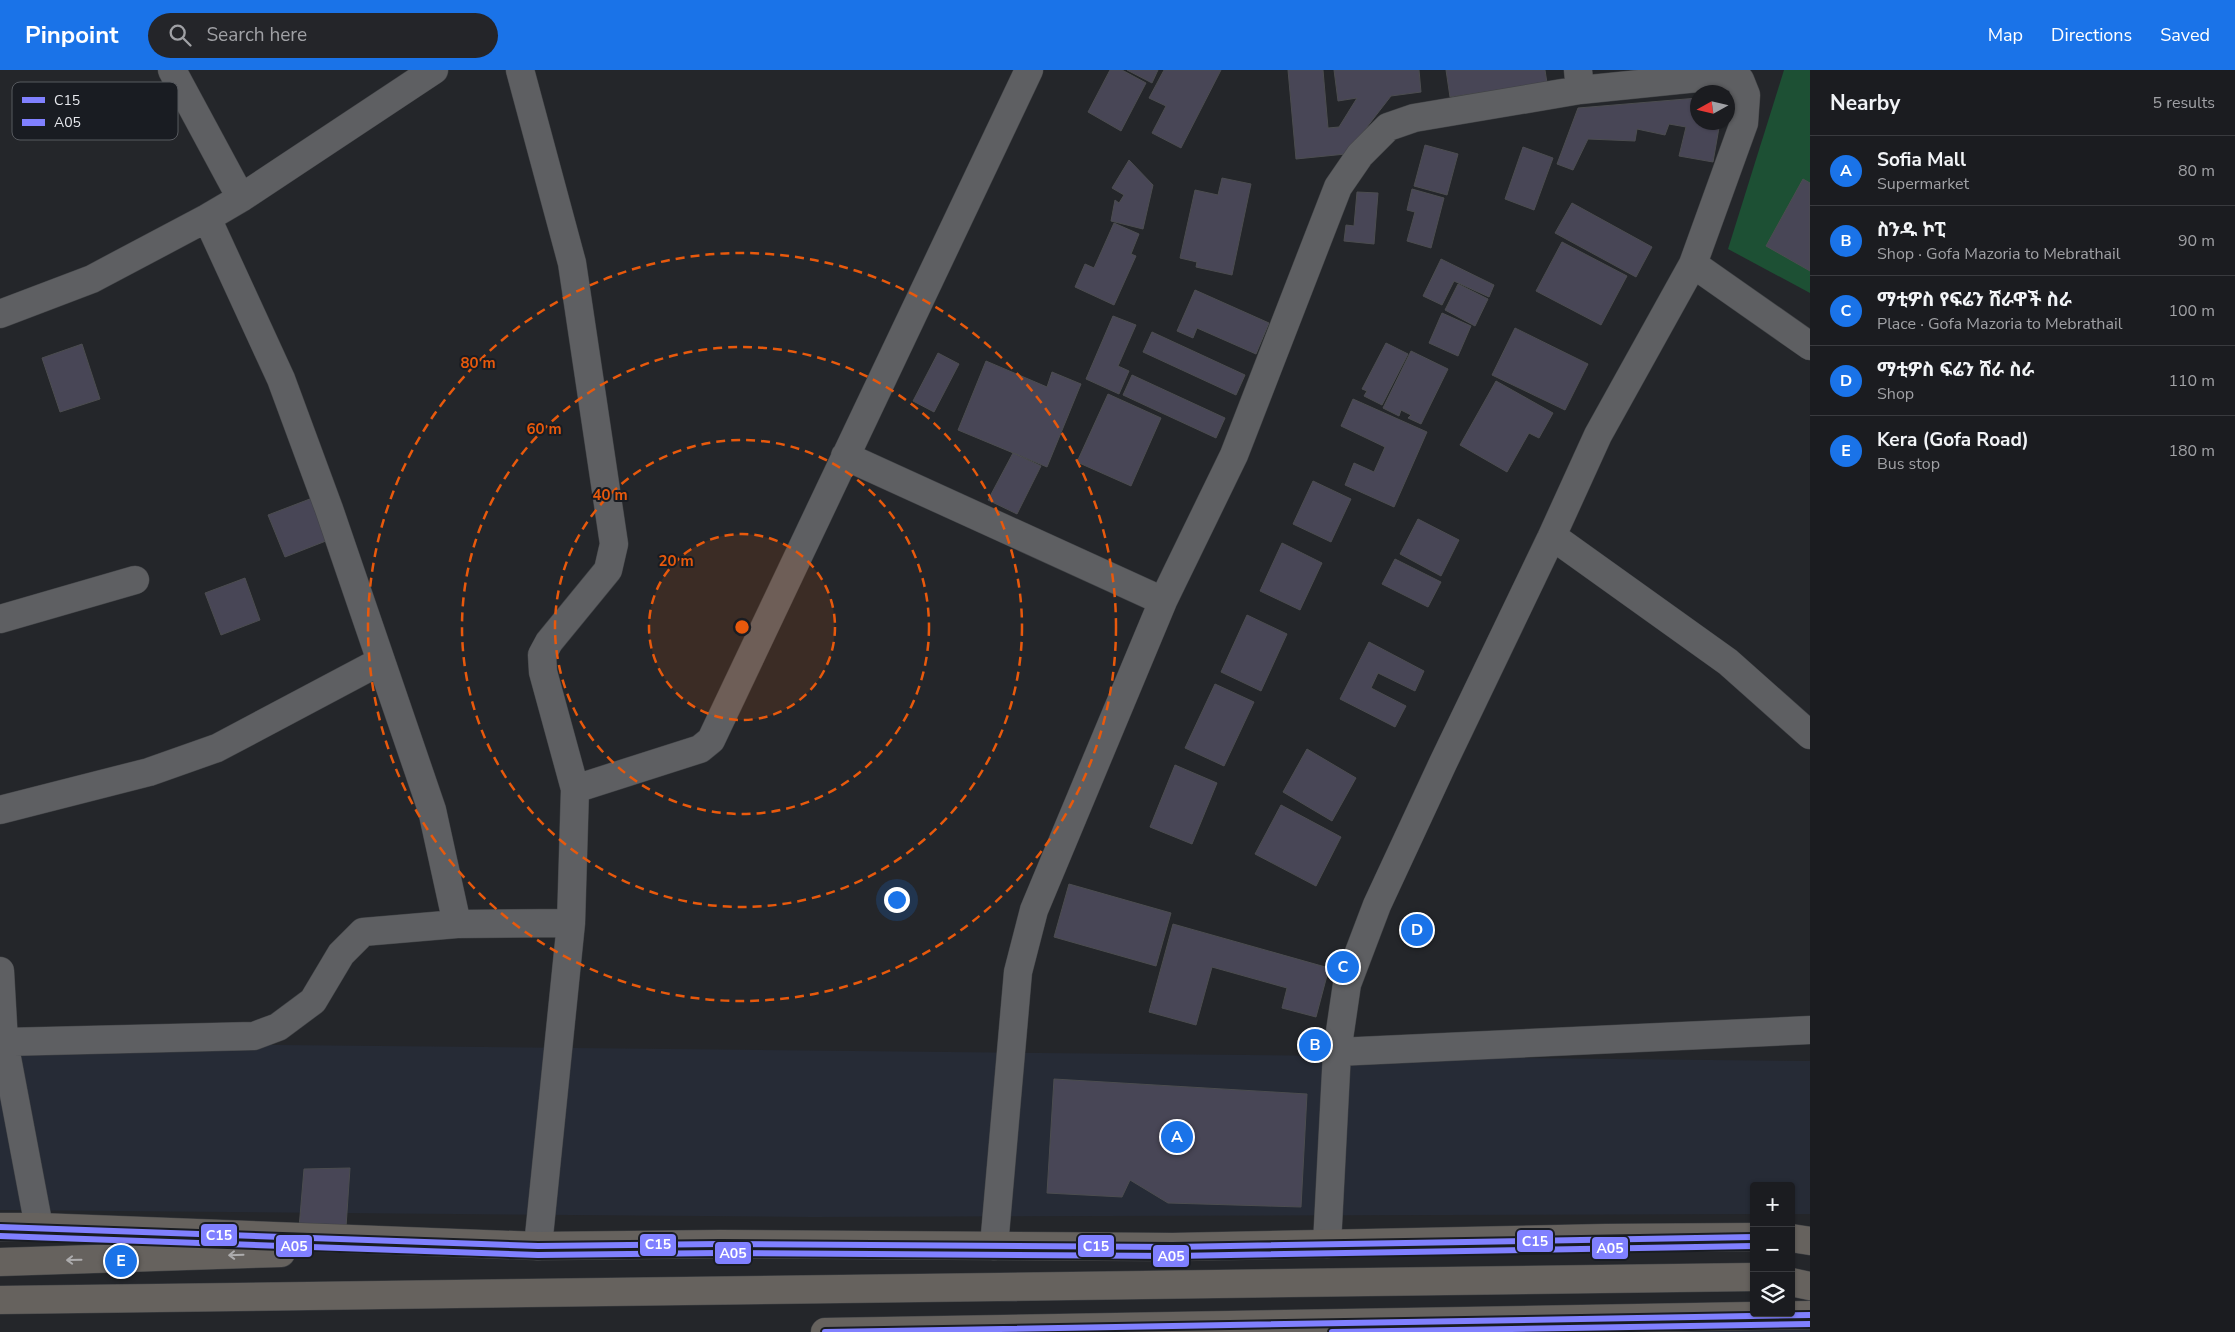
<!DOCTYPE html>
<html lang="en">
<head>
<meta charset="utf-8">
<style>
	:root { --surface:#1b1c20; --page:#242529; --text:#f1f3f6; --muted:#a0a1a5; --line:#393a3e; --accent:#1a73e8 }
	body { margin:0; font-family:"Nunito Sans","Noto Sans Ethiopic",sans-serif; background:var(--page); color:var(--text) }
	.controls { position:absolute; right:15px; bottom:15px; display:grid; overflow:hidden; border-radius:5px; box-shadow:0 1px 4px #0004 }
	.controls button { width:45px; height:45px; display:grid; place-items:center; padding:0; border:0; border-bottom:1px solid var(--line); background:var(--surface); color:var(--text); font:25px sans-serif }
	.compass { position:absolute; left:1690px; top:15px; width:45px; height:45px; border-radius:50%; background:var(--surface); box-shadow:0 1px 4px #0004; rotate:262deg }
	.you { position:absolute; left:896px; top:829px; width:18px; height:18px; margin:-12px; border:4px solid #fff; border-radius:50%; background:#1a73e8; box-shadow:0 0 0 8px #1a73e833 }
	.badge { display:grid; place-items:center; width:32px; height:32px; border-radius:50%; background:var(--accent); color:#fff; font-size:16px; font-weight:700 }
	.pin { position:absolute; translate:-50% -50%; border:2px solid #fff; box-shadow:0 1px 5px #0006 }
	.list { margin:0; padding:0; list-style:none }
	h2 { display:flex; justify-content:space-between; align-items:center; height:65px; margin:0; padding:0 20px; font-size:21px }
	h2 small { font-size:16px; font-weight:400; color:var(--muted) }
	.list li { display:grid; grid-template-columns:32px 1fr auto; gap:15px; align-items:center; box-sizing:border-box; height:70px; padding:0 20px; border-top:1px solid var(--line) }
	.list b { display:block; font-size:19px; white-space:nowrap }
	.list p { margin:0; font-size:16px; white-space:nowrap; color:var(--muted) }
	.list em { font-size:16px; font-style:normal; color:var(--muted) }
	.icon { flex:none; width:28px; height:28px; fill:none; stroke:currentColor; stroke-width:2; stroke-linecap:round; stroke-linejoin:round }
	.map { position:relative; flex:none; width:1810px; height:1262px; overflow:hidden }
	header { display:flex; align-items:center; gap:30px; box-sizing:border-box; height:70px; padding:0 25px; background:var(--accent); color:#fff }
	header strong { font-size:24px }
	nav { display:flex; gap:28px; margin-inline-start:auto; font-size:18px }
	.search { width:350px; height:45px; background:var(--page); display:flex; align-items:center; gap:12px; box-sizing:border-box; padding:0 18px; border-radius:28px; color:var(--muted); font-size:19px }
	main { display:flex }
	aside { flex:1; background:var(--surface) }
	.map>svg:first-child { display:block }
</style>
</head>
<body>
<header>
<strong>Pinpoint</strong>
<div class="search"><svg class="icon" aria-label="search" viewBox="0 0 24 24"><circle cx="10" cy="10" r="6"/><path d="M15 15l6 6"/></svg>Search here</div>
<nav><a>Map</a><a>Directions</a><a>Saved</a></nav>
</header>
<main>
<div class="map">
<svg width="1810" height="1262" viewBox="0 0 1810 1262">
	<rect width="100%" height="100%" fill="#24262a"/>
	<path fill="#262b36" d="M 0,972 L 1810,991 L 1810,1144 L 1791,1144 L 1791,1116 L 1754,1116 L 1754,1144 L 812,1147 L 0,1140 Z
		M 1810,1259 L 1810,1262 L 1665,1262 Z"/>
	<path fill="#1d5034" d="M 1784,0 L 1810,0 L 1810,223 L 1728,179 Z"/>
	<path fill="#484656" stroke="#4c4d50" d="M 1110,0 L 1122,0 L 1146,13 L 1121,61 L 1088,42 Z
		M 1127,0 L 1158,0 L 1152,13 Z
		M 1164,0 L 1221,0 L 1181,78 L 1152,63 L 1166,36 L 1149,28 Z
		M 1288,0 L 1323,0 L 1328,58 L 1339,57 L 1357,28 L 1338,31 L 1334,0 L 1419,0 L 1421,22 L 1391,26 L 1346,84 L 1296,89 Z
		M 1446,0 L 1545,0 L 1547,13 L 1450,27 Z
		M 1698,28 L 1698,52 L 1720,52 L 1713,92 L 1679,86 L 1686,57 L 1669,54 L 1665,65 L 1637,59 L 1635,71 L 1588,69 L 1573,100 L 1557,94 L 1578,38 Z
		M 1425,75 L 1458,84 L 1447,125 L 1414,116 Z
		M 1523,77 L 1553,88 L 1534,140 L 1505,129 Z
		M 1129,90 L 1153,115 L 1143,159 L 1111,151 L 1115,130 L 1119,133 L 1124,125 L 1112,118 Z
		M 1222,108 L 1251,114 L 1232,205 L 1196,197 L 1197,192 L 1180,188 L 1195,120 L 1218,125 Z
		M 1803,109 L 1810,113 L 1810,201 L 1766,176 Z
		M 1412,119 L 1444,128 L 1431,178 L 1407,171 L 1415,142 L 1407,140 Z
		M 1357,122 L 1378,123 L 1374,174 L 1344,171 L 1346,155 L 1354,156 Z
		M 1572,133 L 1652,177 L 1636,207 L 1555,163 Z
		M 1114,153 L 1139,164 L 1131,184 L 1136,186 L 1114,235 L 1075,217 L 1085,194 L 1094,198 Z
		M 1562,172 L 1627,206 L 1601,255 L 1536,221 Z
		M 1441,189 L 1494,215 L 1489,227 L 1454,211 L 1442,235 L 1423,226 Z
		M 1458,214 L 1488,229 L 1475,256 L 1445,240 Z
		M 1195,220 L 1269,253 L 1256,284 L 1197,258 L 1193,268 L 1177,261 Z
		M 1442,243 L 1471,256 L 1458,286 L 1429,273 Z
		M 1113,246 L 1136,255 L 1118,296 L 1129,301 L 1119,324 L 1086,309 Z
		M 1515,258 L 1588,294 L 1565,340 L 1492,305 Z
		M 1152,262 L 1245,305 L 1236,325 L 1143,282 Z
		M 1386,273 L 1408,284 L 1382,335 L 1364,326 L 1367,321 L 1362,319 Z
		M 82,274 L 100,329 L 60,342 L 42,288 Z
		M 1411,281 L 1448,299 L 1421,354 L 1408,348 L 1411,345 L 1401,340 L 1399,346 L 1383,338 Z
		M 938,283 L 959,294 L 934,342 L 913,331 Z
		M 986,291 L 1047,317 L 1052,302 L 1081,314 L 1047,397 L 958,360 Z
		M 1132,305 L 1225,348 L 1216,368 L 1123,325 Z
		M 1496,311 L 1553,343 L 1539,368 L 1529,363 L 1507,402 L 1460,375 Z
		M 1108,324 L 1161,348 L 1131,416 L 1077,392 Z
		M 1353,329 L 1427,362 L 1394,437 L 1345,415 L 1354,393 L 1374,402 L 1385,377 L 1341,356 Z
		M 1013,383 L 1041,396 L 1017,444 L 988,430 Z
		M 1313,411 L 1351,429 L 1331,472 L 1293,454 Z
		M 315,427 L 331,469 L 285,487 L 268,445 Z
		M 1418,449 L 1459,470 L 1441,506 L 1400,484 Z
		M 1282,473 L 1322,493 L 1300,540 L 1260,521 Z
		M 1395,489 L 1441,512 L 1428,537 L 1382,514 Z
		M 245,508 L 260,550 L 221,565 L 205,523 Z
		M 1247,545 L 1287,564 L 1261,621 L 1221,602 Z
		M 1369,572 L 1424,601 L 1415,621 L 1378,603 L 1371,618 L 1406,636 L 1395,657 L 1340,629 Z
		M 1215,614 L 1254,632 L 1224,696 L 1185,678 Z
		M 1307,679 L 1356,708 L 1332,751 L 1283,722 Z
		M 1175,695 L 1217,713 L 1192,774 L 1150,757 Z
		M 1281,735 L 1341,767 L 1316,816 L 1255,784 Z
		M 1069,814 L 1171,843 L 1156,896 L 1054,867 Z
		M 1173,854 L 1329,898 L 1316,947 L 1282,938 L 1287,918 L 1212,897 L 1196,955 L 1149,942 Z
		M 1054,1009 L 1307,1024 L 1301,1137 L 1168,1133 L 1130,1110 L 1122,1127 L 1047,1123 Z
		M 350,1098 L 346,1157 L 299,1158 L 304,1099 Z"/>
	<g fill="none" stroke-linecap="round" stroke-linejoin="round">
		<defs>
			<path id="minor" d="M 172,0 L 241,128
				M 520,0 L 572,193 L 614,474 L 608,500 L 549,572 L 542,585 L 543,602 L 575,719
				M 1693,194 L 1810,276
				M 0,244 L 92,209 L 207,148 L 241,128 L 434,0
				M 845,386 L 1163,531
				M 1552,466 L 1728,592 L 1810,665
				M 0,549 L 135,510
				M 0,740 L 149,702 L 217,678 L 381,591
				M 457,854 L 571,853
				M 0,901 L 4,972 L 254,966 L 278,957 L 313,931 L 341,884 L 363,862 L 457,854 L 432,740 L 329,439 L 281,309 L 207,148
				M 0,971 L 4,972 L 39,1157
				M 1337,982 L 1810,960
				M 1327,1174 L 1337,982 L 1347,914 L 1377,835 L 1443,693 L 1552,466 L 1598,365 L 1693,194 L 1744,53 L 1746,25 L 1740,10 L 1727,5 L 1580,20
				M 538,1176 L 571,853 L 575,719 L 700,679 L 711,670 L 1029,0
				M 994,1176 L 1018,902 L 1034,840 L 1163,531 L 1234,385 L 1338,117 L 1360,85 L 1388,57 L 1414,48 L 1580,20 L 1578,0"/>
			<path id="primary" d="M 0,1157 L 39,1157 L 538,1176 L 720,1174 L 1173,1177 L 1605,1168 L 1754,1167
				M 1791,1168 L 1810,1171
				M 0,1192 L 281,1183
				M 1791,1212 L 1810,1216
				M 0,1230 L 1754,1207
				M 825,1262 L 1810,1245"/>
		</defs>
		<use href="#minor" stroke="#414346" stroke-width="29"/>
		<use href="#primary" stroke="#414346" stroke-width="29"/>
		<use href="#minor" stroke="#5e5f62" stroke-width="28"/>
		<use href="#primary" stroke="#66625e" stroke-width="28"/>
		<defs>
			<path id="bus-1" d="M 0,1157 L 538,1176 L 720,1174 L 1173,1177 L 1754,1167
				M 825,1262 L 1810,1245"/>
			<path id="bus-2" d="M 0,1166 L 538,1185 L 720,1183 L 1173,1186 L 1754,1176
				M 1332,1262 L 1810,1254"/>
		</defs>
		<use href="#bus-1" stroke="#191c22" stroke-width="10"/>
		<use href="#bus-2" stroke="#191c22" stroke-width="10"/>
		<use href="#bus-1" stroke="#8080ff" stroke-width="6"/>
		<use href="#bus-2" stroke="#8080ff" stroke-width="6"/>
	</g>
	<defs><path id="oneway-shaft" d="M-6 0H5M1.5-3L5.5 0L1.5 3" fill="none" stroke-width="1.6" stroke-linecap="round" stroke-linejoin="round" transform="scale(1.25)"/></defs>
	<g stroke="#adacad">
		<use href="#oneway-shaft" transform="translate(236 1185) rotate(178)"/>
		<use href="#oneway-shaft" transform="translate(74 1190) rotate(179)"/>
	</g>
	<circle cx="742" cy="557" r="93" fill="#e8590c" fill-opacity=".12"/>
	<g fill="none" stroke="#e8590c" stroke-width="2.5" stroke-dasharray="9 6">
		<circle cx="742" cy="557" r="93"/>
		<circle cx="742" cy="557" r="187"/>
		<circle cx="742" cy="557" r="280"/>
		<circle cx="742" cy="557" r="374"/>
	</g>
	<rect x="12" y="12" width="166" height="58" rx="8" fill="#191c22" stroke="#575a5f" stroke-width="1"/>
	<rect x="22" y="27" width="23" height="6" fill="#8080ff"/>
	<rect x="22" y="49" width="23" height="7" fill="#8080ff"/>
	<g font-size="14" fill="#e7e9ee">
		<text x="54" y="35">C15</text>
		<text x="54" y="57">A05</text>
	</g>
	<circle cx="742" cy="557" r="8" fill="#e8590c" stroke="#191c22" stroke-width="2.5"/>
	<g font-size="15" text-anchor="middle" font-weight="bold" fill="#e8590c" stroke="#191c22" stroke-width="4" stroke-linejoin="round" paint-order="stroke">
		<text x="478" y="298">80 m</text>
		<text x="544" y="364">60 m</text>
		<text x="610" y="430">40 m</text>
		<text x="676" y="496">20 m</text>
	</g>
	<g stroke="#191c22" stroke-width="2">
		<rect x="200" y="1153" width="38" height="24" rx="5" fill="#8080ff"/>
		<rect x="1516" y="1159" width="38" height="24" rx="5" fill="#8080ff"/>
		<rect x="639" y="1163" width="38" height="24" rx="5" fill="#8080ff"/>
		<rect x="275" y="1164" width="38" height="24" rx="5" fill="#8080ff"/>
		<rect x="1077" y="1164" width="38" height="24" rx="5" fill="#8080ff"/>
		<rect x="1591" y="1166" width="38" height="24" rx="5" fill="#8080ff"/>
		<rect x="714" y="1171" width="38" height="24" rx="5" fill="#8080ff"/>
		<rect x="1152" y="1174" width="38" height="24" rx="5" fill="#8080ff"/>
	</g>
	<g font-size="14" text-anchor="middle" font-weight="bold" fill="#fff">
		<text x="219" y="1170">C15</text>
		<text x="1535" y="1176">C15</text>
		<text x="658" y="1179">C15</text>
		<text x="294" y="1181">A05</text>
		<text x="1096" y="1181">C15</text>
		<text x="1610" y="1183">A05</text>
		<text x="733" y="1188">A05</text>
		<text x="1171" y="1191">A05</text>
	</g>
</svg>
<div class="controls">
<button>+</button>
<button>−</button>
<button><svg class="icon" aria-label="layers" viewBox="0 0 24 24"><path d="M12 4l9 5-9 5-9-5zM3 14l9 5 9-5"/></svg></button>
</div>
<svg class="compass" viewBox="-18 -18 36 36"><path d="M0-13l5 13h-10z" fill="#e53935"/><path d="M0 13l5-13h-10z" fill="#a0a1a5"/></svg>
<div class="you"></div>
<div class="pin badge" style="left:1177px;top:1067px">A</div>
<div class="pin badge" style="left:1315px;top:975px">B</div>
<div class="pin badge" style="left:1343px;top:897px">C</div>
<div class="pin badge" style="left:1417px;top:860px">D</div>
<div class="pin badge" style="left:121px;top:1191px">E</div>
</div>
<aside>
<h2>Nearby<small>5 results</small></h2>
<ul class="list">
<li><span class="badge">A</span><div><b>Sofia Mall</b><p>Supermarket</p></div><em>80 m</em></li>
<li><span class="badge">B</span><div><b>ስንዱ ኮፒ</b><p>Shop · Gofa Mazoria to Mebrathail</p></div><em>90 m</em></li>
<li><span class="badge">C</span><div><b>ማቲዎስ የፍሬን ሸራዋች ስራ</b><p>Place · Gofa Mazoria to Mebrathail</p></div><em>100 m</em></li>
<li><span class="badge">D</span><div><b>ማቲዎስ ፍሬን ሸራ ስራ</b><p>Shop</p></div><em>110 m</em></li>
<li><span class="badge">E</span><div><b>Kera (Gofa Road)</b><p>Bus stop</p></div><em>180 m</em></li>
</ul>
</aside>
</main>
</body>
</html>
